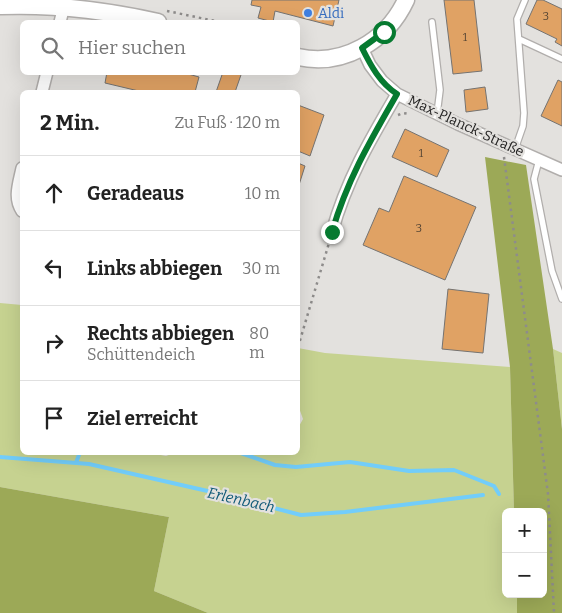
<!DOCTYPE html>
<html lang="de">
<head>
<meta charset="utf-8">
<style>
	:root { --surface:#fff; --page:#f2f2f2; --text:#222; --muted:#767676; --line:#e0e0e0 }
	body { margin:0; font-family:Bitter,serif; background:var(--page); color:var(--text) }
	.controls { position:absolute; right:15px; bottom:15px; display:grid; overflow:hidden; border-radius:8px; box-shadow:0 5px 20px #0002 }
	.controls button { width:45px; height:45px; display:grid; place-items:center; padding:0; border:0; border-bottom:1px solid var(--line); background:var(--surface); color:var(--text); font:25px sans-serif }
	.stop { position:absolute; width:15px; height:15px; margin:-11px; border:4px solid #067a30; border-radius:50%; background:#fff }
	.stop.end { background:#067a30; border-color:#fff; box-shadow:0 1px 5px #0008 }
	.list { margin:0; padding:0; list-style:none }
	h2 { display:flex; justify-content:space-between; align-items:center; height:65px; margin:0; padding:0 20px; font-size:21px }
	h2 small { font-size:16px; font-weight:400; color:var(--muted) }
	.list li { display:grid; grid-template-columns:32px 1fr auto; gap:15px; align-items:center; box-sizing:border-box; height:75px; padding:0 20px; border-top:1px solid var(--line) }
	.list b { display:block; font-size:19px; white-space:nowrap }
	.list p { margin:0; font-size:16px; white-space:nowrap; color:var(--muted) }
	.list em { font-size:16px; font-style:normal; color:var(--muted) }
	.icon { flex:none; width:28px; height:28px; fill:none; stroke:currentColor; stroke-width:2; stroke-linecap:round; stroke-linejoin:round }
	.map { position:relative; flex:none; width:562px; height:613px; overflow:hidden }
	.search { position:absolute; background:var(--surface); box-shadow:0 5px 20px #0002; left:20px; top:20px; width:280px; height:55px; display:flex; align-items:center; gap:12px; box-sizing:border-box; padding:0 18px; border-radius:8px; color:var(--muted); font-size:19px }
	.panel { position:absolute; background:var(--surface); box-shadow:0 5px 20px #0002; left:20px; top:90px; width:280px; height:365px; border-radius:8px }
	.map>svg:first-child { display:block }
</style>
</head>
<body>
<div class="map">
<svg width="562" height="613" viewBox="0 0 562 613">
	<rect width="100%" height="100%" fill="#e3e1de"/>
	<path fill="#c6d290" d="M 0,303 L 22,305 L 22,452 L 145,452 L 166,456 L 177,452 L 298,452 L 298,428 L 303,419 L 298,405 L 298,348 L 325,353 L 510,367 L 514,512 L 506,512 L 506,594 L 517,594 L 517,613 L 208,613 L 154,591 L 169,517 L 0,487 Z
		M 553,349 L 562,353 L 562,429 Z"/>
	<path fill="#9ca957" d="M 485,157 L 526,165 L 553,349 L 562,429 L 562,613 L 517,613 L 517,594 L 543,594 L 543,512 L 514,512 L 510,367 Z
		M 0,487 L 169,517 L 154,591 L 208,613 L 0,613 Z"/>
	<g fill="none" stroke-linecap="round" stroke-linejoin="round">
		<path stroke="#72cdfa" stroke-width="4" d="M 238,452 L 275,465 L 296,467 L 350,462 L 409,471 L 454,470 L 494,486 L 499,494
			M 0,457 L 89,464 L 212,492 L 301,515 L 345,512 L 483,495
			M 76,463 L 80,452"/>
	</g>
	<path fill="#e0a264" stroke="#757371" d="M 252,0 L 339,0 L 333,26 L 275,11 L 273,22 L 258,18 L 261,7 L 251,5 Z
		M 444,0 L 474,0 L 482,71 L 453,74 Z
		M 537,0 L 543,0 L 562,9 L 562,46 L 555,42 L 557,39 L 526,24 Z
		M 107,72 L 181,72 L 199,77 L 195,92 L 143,92 L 105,83 Z
		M 223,72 L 242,72 L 235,92 L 216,92 Z
		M 558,80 L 562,82 L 562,126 L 541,116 Z
		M 485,87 L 488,109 L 466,112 L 464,90 Z
		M 298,105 L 324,115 L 310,156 L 298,151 Z
		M 405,129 L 449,150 L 437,177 L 392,157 Z
		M 298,163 L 305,166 L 298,188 Z
		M 404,176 L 476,207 L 445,280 L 363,245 L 379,208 L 389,212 Z
		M 448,289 L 489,294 L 483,353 L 442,349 Z"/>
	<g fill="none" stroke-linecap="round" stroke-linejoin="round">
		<defs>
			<path id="lane" d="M 432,22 L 440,90 L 437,114
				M 519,39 L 562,59
				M 515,149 L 523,126 L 524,113 L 517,19 L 525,0
				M 539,160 L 534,179 L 552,271 L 562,299"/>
			<path id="street" d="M 60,22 L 65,2
				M 362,48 L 370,65 L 382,81 L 397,94 L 458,124 L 562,170
				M 42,92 L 47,72
				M 22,168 C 19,183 13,198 22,211
				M 332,232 C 346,181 370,140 397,94"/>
			<path id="secondary" d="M 0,6 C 54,4 105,10 158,22
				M 298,57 C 343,67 387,41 406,0"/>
		</defs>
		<use href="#lane" stroke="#b1aeac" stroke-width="8"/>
		<use href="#street" stroke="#b1aeac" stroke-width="14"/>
		<use href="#secondary" stroke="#b1aeac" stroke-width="19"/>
		<path stroke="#8e8c8b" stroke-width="2.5" stroke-dasharray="2.5 4" stroke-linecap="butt" d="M 167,11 L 220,22
			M 398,115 L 403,113 L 410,114
			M 504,157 L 548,494 L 554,613
			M 298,347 L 329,243"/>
		<use href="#lane" stroke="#fff" stroke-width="5.5"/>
		<use href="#street" stroke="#fff" stroke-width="11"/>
		<use href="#secondary" stroke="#fff" stroke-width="16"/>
	</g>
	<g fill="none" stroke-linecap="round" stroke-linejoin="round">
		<path stroke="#067a30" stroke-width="6" d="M 332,232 C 347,180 370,141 397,94 C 380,83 371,66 362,48 L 384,32"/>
	</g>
	<circle fill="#3f7fe0" stroke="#e3e1de" stroke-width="2" cx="308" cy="13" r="5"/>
	<g text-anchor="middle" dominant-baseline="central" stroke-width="4.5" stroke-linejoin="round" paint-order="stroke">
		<g font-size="11" fill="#534333">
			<text x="546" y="16">3</text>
			<text x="465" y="37">1</text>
			<text x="421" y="153">1</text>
			<text x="419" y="228">3</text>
		</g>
		<g font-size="14" fill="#366cbe" stroke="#e3e1de" text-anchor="start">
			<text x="318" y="13">Aldi</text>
		</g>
		<g font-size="14" fill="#242323" stroke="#e3e1de">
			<text transform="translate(466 126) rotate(25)">Max-Planck-Straße</text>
		</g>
		<g font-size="15" font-style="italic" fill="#0f5977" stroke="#e3e1de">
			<text transform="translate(241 500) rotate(13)">Erlenbach</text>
		</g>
	</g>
</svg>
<div class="controls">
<button>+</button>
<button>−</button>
</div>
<div class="stop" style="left:384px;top:32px"></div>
<div class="stop end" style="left:332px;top:232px"></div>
<div class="search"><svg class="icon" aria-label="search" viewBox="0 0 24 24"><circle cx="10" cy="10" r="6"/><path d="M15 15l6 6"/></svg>Hier suchen</div>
<section class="panel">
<h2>2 Min.<small>Zu Fuß · 120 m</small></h2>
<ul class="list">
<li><svg class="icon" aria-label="ahead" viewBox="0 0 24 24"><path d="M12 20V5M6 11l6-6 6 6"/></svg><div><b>Geradeaus</b></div><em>10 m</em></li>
<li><svg class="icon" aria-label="left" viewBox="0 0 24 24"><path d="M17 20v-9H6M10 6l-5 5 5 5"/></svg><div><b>Links abbiegen</b></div><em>30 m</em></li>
<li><svg class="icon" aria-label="right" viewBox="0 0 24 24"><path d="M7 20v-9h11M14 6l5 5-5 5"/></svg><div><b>Rechts abbiegen</b><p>Schüttendeich</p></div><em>80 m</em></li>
<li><svg class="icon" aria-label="arrive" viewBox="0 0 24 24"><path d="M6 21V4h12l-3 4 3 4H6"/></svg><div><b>Ziel erreicht</b></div></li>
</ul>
</section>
</div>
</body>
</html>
